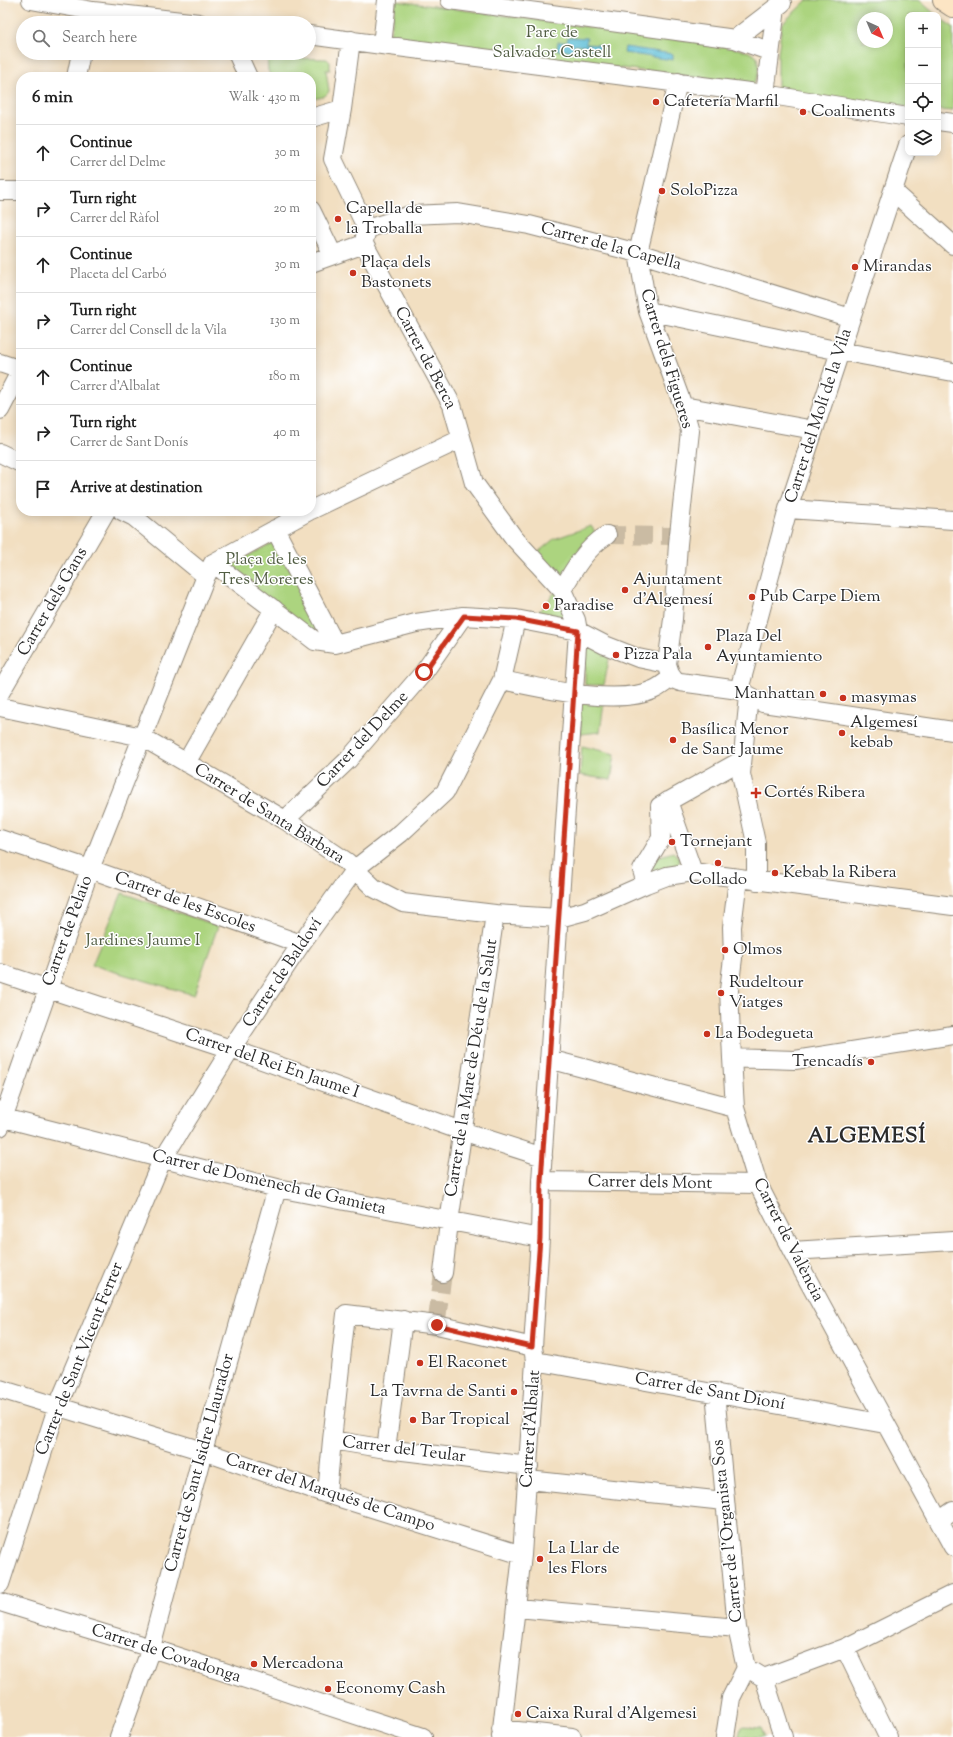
<!DOCTYPE html>
<html lang="en">
<head>
<meta charset="utf-8">
<style>
	:root { --surface:#fff; --page:#f6f6f6; --text:#222; --muted:#767676; --line:#e0e0e0 }
	body { margin:0; font-family:"Sorts Mill Goudy",serif; background:var(--page); color:var(--text) }
	.controls { position:absolute; right:12px; top:12px; display:grid; overflow:hidden; border-radius:8px; box-shadow:0 2px 10px #0003 }
	.controls button { width:36px; height:36px; display:grid; place-items:center; padding:0; border:0; border-bottom:1px solid var(--line); background:var(--surface); color:var(--text); font:20px sans-serif }
	.compass { position:absolute; left:857px; top:12px; width:36px; height:36px; border-radius:50%; background:var(--surface); box-shadow:0 2px 10px #0003; rotate:136deg }
	.stop { position:absolute; width:12px; height:12px; margin:-9px; border:3px solid #c8321e; border-radius:50%; background:#fff }
	.stop.end { background:#c8321e; border-color:#fff; box-shadow:0 1px 4px #0008 }
	.list { margin:0; padding:0; list-style:none }
	h2 { display:flex; justify-content:space-between; align-items:center; height:52px; margin:0; padding:0 16px; font-size:17px }
	h2 small { font-size:13px; font-weight:400; color:var(--muted) }
	.list li { display:grid; grid-template-columns:26px 1fr auto; gap:12px; align-items:center; box-sizing:border-box; height:56px; padding:0 16px; border-top:1px solid var(--line) }
	.list b { display:block; font-size:15px; white-space:nowrap }
	.list p { margin:0; font-size:13px; white-space:nowrap; color:var(--muted) }
	.list em { font-size:13px; font-style:normal; color:var(--muted) }
	.icon { flex:none; width:22px; height:22px; fill:none; stroke:currentColor; stroke-width:2; stroke-linecap:round; stroke-linejoin:round }
	.map { position:relative; flex:none; width:953px; height:1737px; overflow:hidden }
	.search { position:absolute; background:var(--surface); box-shadow:0 2px 10px #0003; left:16px; top:16px; width:300px; height:44px; display:flex; align-items:center; gap:10px; box-sizing:border-box; padding:0 14px; border-radius:22px; color:var(--muted); font-size:15px }
	.panel { position:absolute; background:var(--surface); box-shadow:0 2px 10px #0003; left:16px; top:72px; width:300px; height:444px; border-radius:16px }
	.map>svg:first-child { display:block }
</style>
</head>
<body>
<div class="map">
<svg width="953" height="1737" viewBox="0 0 953 1737">
	<rect width="100%" height="100%" fill="#fff"/>
	<filter id="ink" filterUnits="userSpaceOnUse"><feTurbulence type="fractalNoise" baseFrequency=".025" numOctaves="2"/><feDisplacementMap in="SourceGraphic" scale="8" xChannelSelector="R" yChannelSelector="G"/><feConvolveMatrix kernelMatrix="1 2 1 2 8 2 1 2 1" color-interpolation-filters="sRGB"/></filter>
	<filter id="wash" filterUnits="userSpaceOnUse"><feTurbulence type="fractalNoise" baseFrequency=".012" numOctaves="4" result="noise"/><feDisplacementMap in="SourceGraphic" scale="16" xChannelSelector="R" yChannelSelector="G"/><feGaussianBlur stdDeviation="0.9" result="paint"/><feColorMatrix in="noise" values="0 0 0 0 0 0 0 0 0 0 0 0 0 0 0 0 0 1.4 0 .05"/><feComposite in="paint" operator="in"/></filter>
	<g filter="url(#wash)">
		<rect width="100%" height="100%" fill="#f2dfc1"/>
		<path fill="#acd47f" stroke="#6c8055" fill-rule="evenodd" d="M 807,0 L 919,0 L 936,15 L 908,15 L 908,107 L 778,92 L 778,54 L 782,24 ZM 863,18 L 887,18 L 887,42 L 863,42 Z
			M 396,1 L 722,45 L 749,52 L 757,57 C 759,67 760,75 753,84 L 389,40 Z
			M 938,17 L 953,27 L 953,111 L 938,110 Z
			M 267,53 L 288,54 L 289,58 L 327,59 L 330,62 L 330,70 L 326,70 L 329,91 C 326,98 318,98 311,99 L 311,77 L 271,77 L 268,70 Z
			M 591,526 L 595,532 L 562,578 L 537,553 L 554,539 Z
			M 274,542 L 328,636 L 316,637 L 227,567 Z
			M 556,591 L 569,621 L 534,617 Z
			M 592,644 L 611,649 L 604,685 L 585,685 L 585,648 Z
			M 580,701 L 604,703 L 600,732 L 581,734 Z
			M 582,746 L 615,754 L 611,780 L 580,775 Z
			M 673,852 L 679,857 L 679,866 L 652,873 L 654,858 Z
			M 122,893 L 218,926 L 194,995 L 92,965 Z
			M 741,1727 L 761,1728 L 765,1737 L 739,1737 Z"/>
		<path fill="#57bbd5" stroke="#417380" d="M 568,37 L 587,38 L 586,44 L 600,45 L 599,50 L 586,49 L 586,46 L 573,45 L 572,51 L 557,50 L 558,42 L 567,42 Z
			M 625,47 L 673,54 L 673,60 L 624,53 Z"/>
	</g>
	<g filter="url(#ink)">
		<g fill="none" stroke-linecap="round" stroke-linejoin="round">
			<path stroke="#cabba3" stroke-width="18" stroke-dasharray="18 9" stroke-linecap="butt" d="M 607,535 L 672,536 L 678,544
				M 437,1319 L 443,1273"/>
			<defs>
				<path id="street" d="M 31,0 L 93,11 L 199,23
					M 450,0 L 735,39 L 769,51
					M 309,35 L 382,45 L 387,0
					M 735,39 L 782,3
					M 351,40 L 342,109 L 333,159 L 367,229 L 364,241
					M 382,45 L 765,94 L 908,117
					M 237,53 L 248,77
					M 76,77 L 81,53
					M 678,82 L 638,253 L 648,311 L 683,406 L 690,431 L 678,544 L 673,619 L 667,664 L 670,673 L 675,680 L 680,682 L 739,690 L 763,703 L 953,731
					M 765,94 L 776,8
					M 311,118 L 342,109
					M 938,121 L 953,123
					M 0,191 L 21,191
					M 894,192 L 953,245
					M 311,210 L 333,255
					M 367,229 L 410,215 L 458,213 L 529,225 L 638,253 L 851,318
					M 364,244 L 452,405 L 474,483 L 514,538 L 562,590 L 576,620 L 578,631 L 541,1181 L 540,1238 L 533,1347 L 535,1361 L 522,1555 L 501,1737
					M 311,263 L 364,244
					M 648,311 L 840,351 L 953,372
					M 0,363 L 21,370
					M 683,406 L 814,430
					M 0,410 L 21,370
					M 0,453 L 21,463
					M 788,509 L 953,520
					M 311,510 L 461,439
					M 122,511 L 134,517 L 206,576
					M 275,529 L 335,644
					M 213,563 L 315,641 L 335,644 L 416,623 L 463,616 L 516,619 L 578,631 L 605,645 L 638,658 L 667,664
					M 213,563 L 309,511
					M 562,590 C 574,569 586,548 607,535
					M 502,680 C 540,688 619,707 655,689 C 661,686 667,681 673,677
					M 739,690 L 788,509 L 908,145
					M 0,693 L 106,511
					M 749,696 L 741,774 L 756,843 L 756,881
					M 0,707 L 142,737 L 285,820 L 347,862 L 374,888 L 403,903 L 495,914 L 559,918 L 585,911 L 646,884 L 667,876 L 693,872 L 953,906
					M 186,763 L 274,609
					M 668,801 L 693,872
					M 285,820 L 348,760 L 424,672 L 463,616
					M 0,839 L 90,869 L 301,944
					M 738,879 L 732,927 L 733,958 L 729,990 L 732,1058 L 735,1108 L 758,1184 L 792,1251 L 953,1547
					M 646,884 L 642,870 L 661,838 L 660,806 L 742,760
					M 0,973 L 231,1049 L 462,1131 L 543,1157
					M 732,1058 L 795,1060 L 953,1035
					M 549,1059 L 735,1108
					M 0,1117 L 277,1188 L 540,1238
					M 0,1127 L 90,869 L 206,576 L 213,563
					M 541,1181 L 758,1184
					M 792,1251 L 953,1241
					M 443,1273 L 449,1222 L 495,914
					M 535,1361 L 885,1424
					M 0,1389 L 203,1451 L 327,1494 L 522,1555
					M 715,1392 L 737,1628 L 746,1668
					M 332,1440 L 346,1314 L 437,1325 L 533,1347
					M 386,1449 L 403,1320
					M 528,1480 L 724,1501
					M 327,1494 L 332,1440 L 386,1449 L 529,1466
					M 939,1521 L 953,1511
					M 0,1584 L 57,1408 L 162,1160 L 231,1049 L 301,944 L 355,869 L 401,833 L 445,792 L 502,680 L 516,619
					M 0,1602 L 151,1648 L 423,1737
					M 517,1608 L 737,1628
					M 845,1648 L 888,1737
					M 754,1672 L 764,1678 L 783,1737
					M 764,1678 L 845,1648 L 953,1594
					M 501,1729 L 572,1737
					M 119,1737 L 151,1648 L 203,1451 L 277,1188
					M 725,1737 L 731,1698 L 746,1668"/>
				<path id="secondary" d="M 944,0 L 953,6"/>
			</defs>
			<use href="#street" stroke="#8e8576" stroke-width="20"/>
			<use href="#secondary" stroke="#8e8576" stroke-width="24"/>
			<use href="#street" stroke="#fff" stroke-width="18"/>
			<use href="#secondary" stroke="#fce5c4" stroke-width="22"/>
		</g>
	</g>
	<g fill="none" stroke-linecap="round" stroke-linejoin="round" filter="url(#ink)">
		<path stroke="#c8321e" stroke-width="5" d="M 424,672 L 464,616 L 516,619 L 578,631 L 541,1181 L 540,1238 L 532,1347 L 437,1325"/>
	</g>
	<g fill="#c8321e" stroke="#fff" stroke-width="1.5">
		<circle cx="656" cy="102" r="4"/>
		<circle cx="803" cy="112" r="4"/>
		<circle cx="662" cy="191" r="4"/>
		<circle cx="338" cy="219" r="4"/>
		<circle cx="855" cy="267" r="4"/>
		<circle cx="353" cy="273" r="4"/>
		<circle cx="625" cy="590" r="4"/>
		<circle cx="752" cy="597" r="4"/>
		<circle cx="546" cy="606" r="4"/>
		<circle cx="708" cy="647" r="4"/>
		<circle cx="616" cy="655" r="4"/>
		<circle cx="823" cy="694" r="4"/>
		<circle cx="843" cy="698" r="4"/>
		<circle cx="842" cy="733" r="4"/>
		<circle cx="673" cy="740" r="4"/>
		<path d="M754 787h4v4h4v4h-4v4h-4v-4h-4v-4h4z"/>
		<circle cx="672" cy="842" r="4"/>
		<circle cx="718" cy="863" r="4"/>
		<circle cx="775" cy="873" r="4"/>
		<circle cx="725" cy="950" r="4"/>
		<circle cx="721" cy="993" r="4"/>
		<circle cx="707" cy="1034" r="4"/>
		<circle cx="871" cy="1062" r="4"/>
		<circle cx="420" cy="1363" r="4"/>
		<circle cx="514" cy="1392" r="4"/>
		<circle cx="413" cy="1420" r="4"/>
		<circle cx="540" cy="1559" r="4"/>
		<circle cx="254" cy="1664" r="4"/>
		<circle cx="328" cy="1689" r="4"/>
		<circle cx="518" cy="1714" r="4"/>
	</g>
	<g text-anchor="middle" dominant-baseline="central" stroke-width="3" stroke-linejoin="round" paint-order="stroke">
		<g font-size="17" fill="#525e44" stroke="#fff">
			<text x="552" y="33">Parc de<tspan x="552" dy="20">Salvador Castell</tspan></text>
			<text x="266" y="560">Plaça de les<tspan x="266" dy="20">Tres Moreres</tspan></text>
			<text x="143" y="941">Jardines Jaume I</text>
		</g>
		<g font-size="17" fill="#2b2b2b" stroke="#fff" text-anchor="start">
			<text x="664" y="102">Cafetería Marfil</text>
			<text x="811" y="112">Coaliments</text>
			<text x="670" y="191">SoloPizza</text>
			<text x="346" y="209">Capella de<tspan x="346" dy="20">la Troballa</tspan></text>
			<text x="361" y="263">Plaça dels<tspan x="361" dy="20">Bastonets</tspan></text>
			<text x="863" y="267">Mirandas</text>
			<text x="633" y="580">Ajuntament<tspan x="633" dy="20">d'Algemesí</tspan></text>
			<text x="760" y="597">Pub Carpe Diem</text>
			<text x="554" y="606">Paradise</text>
			<text x="716" y="637">Plaza Del<tspan x="716" dy="20">Ayuntamiento</tspan></text>
			<text x="624" y="655">Pizza Pala</text>
			<text x="815" y="694" text-anchor="end">Manhattan</text>
			<text x="851" y="698">masymas</text>
			<text x="850" y="723">Algemesí<tspan x="850" dy="20">kebab</tspan></text>
			<text x="681" y="730">Basílica Menor<tspan x="681" dy="20">de Sant Jaume</tspan></text>
			<text x="764" y="793">Cortés Ribera</text>
			<text x="680" y="842">Tornejant</text>
			<text x="783" y="873">Kebab la Ribera</text>
			<text x="718" y="880" text-anchor="middle">Collado</text>
			<text x="733" y="950">Olmos</text>
			<text x="729" y="983">Rudeltour<tspan x="729" dy="20">Viatges</tspan></text>
			<text x="715" y="1034">La Bodegueta</text>
			<text x="863" y="1062" text-anchor="end">Trencadís</text>
			<text x="428" y="1363">El Raconet</text>
			<text x="506" y="1392" text-anchor="end">La Tavrna de Santi</text>
			<text x="421" y="1420">Bar Tropical</text>
			<text x="548" y="1549">La Llar de<tspan x="548" dy="20">les Flors</tspan></text>
			<text x="262" y="1664">Mercadona</text>
			<text x="336" y="1689">Economy Cash</text>
			<text x="526" y="1714">Caixa Rural d'Algemesi</text>
		</g>
		<g font-size="17" fill="#2b2b2b" stroke="#fff">
			<text transform="translate(611 247) rotate(15)">Carrer de la Capella</text>
			<text transform="translate(425 358) rotate(62)">Carrer de Berca</text>
			<text transform="translate(666 359) rotate(73)">Carrer dels Figueres</text>
			<text transform="translate(819 416) rotate(-72)">Carrer del Molí de la Vila</text>
			<text transform="translate(53 602) rotate(-60)">Carrer dels Gans</text>
			<text transform="translate(363 740) rotate(-47)">Carrer del Delme</text>
			<text transform="translate(269 814) rotate(32)">Carrer de Santa Bàrbara</text>
			<text transform="translate(185 903) rotate(20)">Carrer de les Escoles</text>
			<text transform="translate(68 931) rotate(-70)">Carrer de Pelaio</text>
			<text transform="translate(283 973) rotate(-56)">Carrer de Baldoví</text>
			<text transform="translate(272 1064) rotate(19)">Carrer del Rei En Jaume I</text>
			<text transform="translate(472 1068) rotate(-81)">Carrer de la Mare de Déu de la Salut</text>
			<text transform="translate(269 1183) rotate(13)">Carrer de Domènech de Gamieta</text>
			<text transform="translate(650 1183) rotate(1)">Carrer dels Mont</text>
			<text transform="translate(788 1240) rotate(63)">Carrer de València</text>
			<text transform="translate(80 1359) rotate(-68)">Carrer de Sant Vicent Ferrer</text>
			<text transform="translate(710 1392) rotate(10)">Carrer de Sant Dioní</text>
			<text transform="translate(531 1429) rotate(-86)">Carrer d'Albalat</text>
			<text transform="translate(404 1450) rotate(7)">Carrer del Teular</text>
			<text transform="translate(200 1463) rotate(-75)">Carrer de Sant Isidre Llaurador</text>
			<text transform="translate(330 1493) rotate(18)">Carrer del Marqués de Campo</text>
			<text transform="translate(728 1531) rotate(-96)">Carrer de l'Organista Sos</text>
			<text transform="translate(166 1654) rotate(18)">Carrer de Covadonga</text>
		</g>
		<g font-size="21" font-weight="bold" letter-spacing="1" fill="#2b2b2b" stroke="#fff">
			<text x="867" y="1137">ALGEMESÍ</text>
		</g>
	</g>
</svg>
<div class="controls">
<button>+</button>
<button>−</button>
<button><svg class="icon" aria-label="locate" viewBox="0 0 24 24"><circle cx="12" cy="12" r="6"/><path d="M12 2v4M12 18v4M2 12h4M18 12h4"/></svg></button>
<button><svg class="icon" aria-label="layers" viewBox="0 0 24 24"><path d="M12 4l9 5-9 5-9-5zM3 14l9 5 9-5"/></svg></button>
</div>
<svg class="compass" viewBox="-18 -18 36 36"><path d="M0-13l5 13h-10z" fill="#e53935"/><path d="M0 13l5-13h-10z" fill="#767676"/></svg>
<div class="stop" style="left:424px;top:672px"></div>
<div class="stop end" style="left:437px;top:1325px"></div>
<div class="search"><svg class="icon" aria-label="search" viewBox="0 0 24 24"><circle cx="10" cy="10" r="6"/><path d="M15 15l6 6"/></svg>Search here</div>
<section class="panel">
<h2>6 min<small>Walk · 430 m</small></h2>
<ul class="list">
<li><svg class="icon" aria-label="ahead" viewBox="0 0 24 24"><path d="M12 20V5M6 11l6-6 6 6"/></svg><div><b>Continue</b><p>Carrer del Delme</p></div><em>30 m</em></li>
<li><svg class="icon" aria-label="right" viewBox="0 0 24 24"><path d="M7 20v-9h11M14 6l5 5-5 5"/></svg><div><b>Turn right</b><p>Carrer del Ràfol</p></div><em>20 m</em></li>
<li><svg class="icon" aria-label="ahead" viewBox="0 0 24 24"><path d="M12 20V5M6 11l6-6 6 6"/></svg><div><b>Continue</b><p>Placeta del Carbó</p></div><em>30 m</em></li>
<li><svg class="icon" aria-label="right" viewBox="0 0 24 24"><path d="M7 20v-9h11M14 6l5 5-5 5"/></svg><div><b>Turn right</b><p>Carrer del Consell de la Vila</p></div><em>130 m</em></li>
<li><svg class="icon" aria-label="ahead" viewBox="0 0 24 24"><path d="M12 20V5M6 11l6-6 6 6"/></svg><div><b>Continue</b><p>Carrer d'Albalat</p></div><em>180 m</em></li>
<li><svg class="icon" aria-label="right" viewBox="0 0 24 24"><path d="M7 20v-9h11M14 6l5 5-5 5"/></svg><div><b>Turn right</b><p>Carrer de Sant Donís</p></div><em>40 m</em></li>
<li><svg class="icon" aria-label="arrive" viewBox="0 0 24 24"><path d="M6 21V4h12l-3 4 3 4H6"/></svg><div><b>Arrive at destination</b></div></li>
</ul>
</section>
</div>
</body>
</html>
